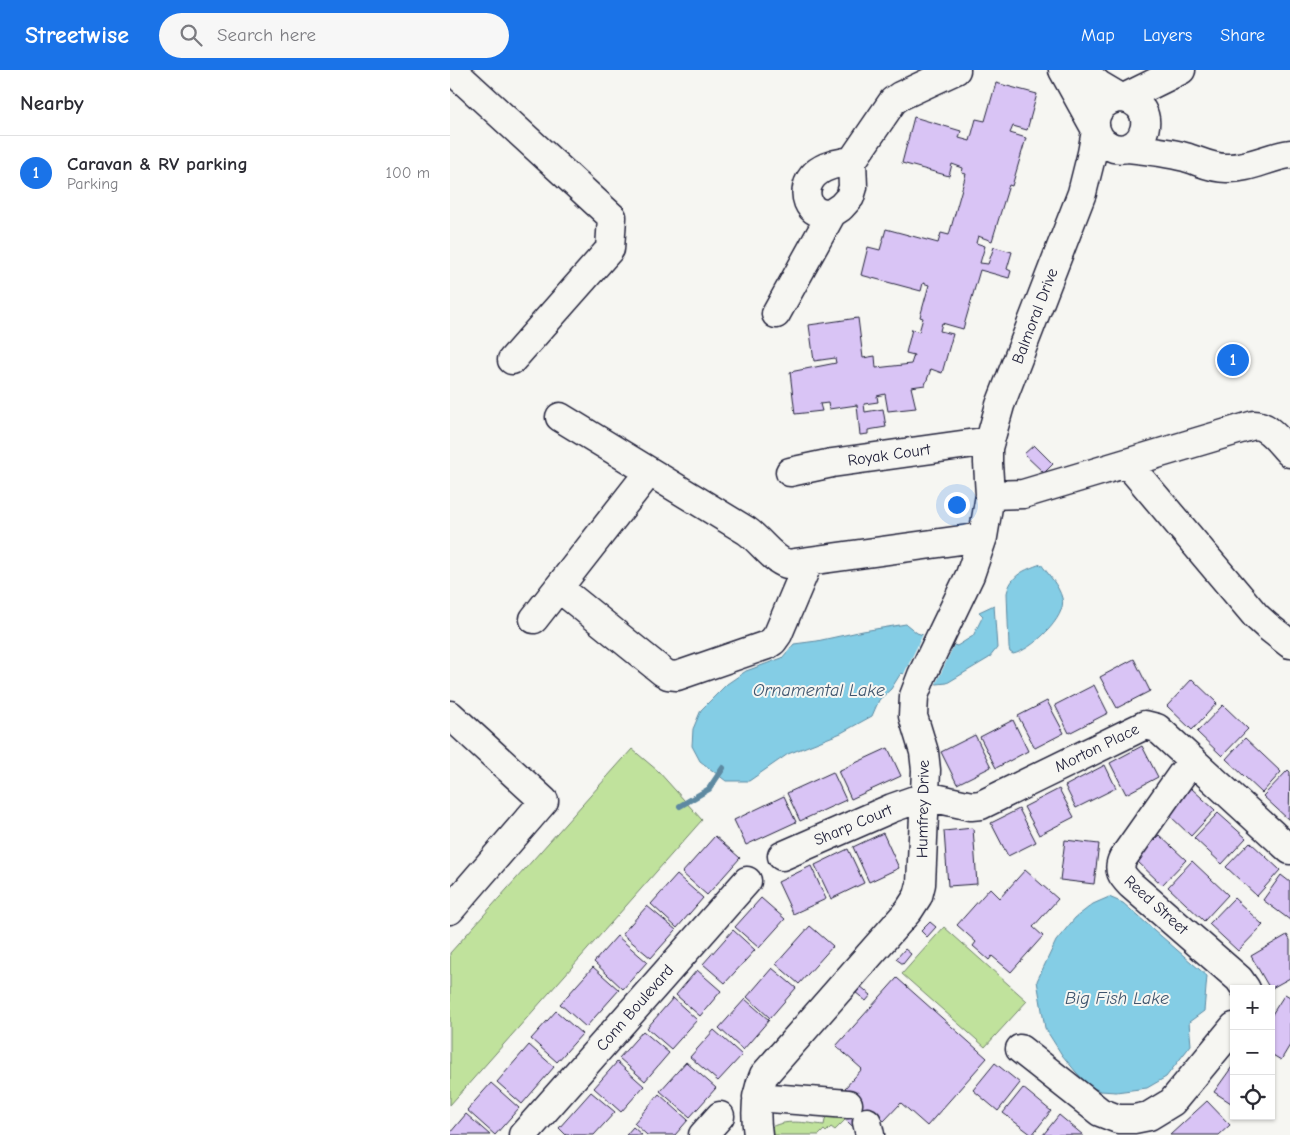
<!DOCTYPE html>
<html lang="en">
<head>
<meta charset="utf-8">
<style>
	:root { --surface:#fff; --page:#f7f7f7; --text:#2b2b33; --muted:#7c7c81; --line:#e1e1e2; --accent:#1a73e8 }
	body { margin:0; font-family:"Comic Neue",sans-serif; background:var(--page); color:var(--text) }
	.controls { position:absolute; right:15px; bottom:15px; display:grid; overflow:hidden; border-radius:0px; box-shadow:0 1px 4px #0004 }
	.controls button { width:45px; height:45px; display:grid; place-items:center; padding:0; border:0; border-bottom:1px solid var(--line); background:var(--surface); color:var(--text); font:25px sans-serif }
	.you { position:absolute; left:506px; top:434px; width:18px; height:18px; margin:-12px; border:4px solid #fff; border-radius:50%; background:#1a73e8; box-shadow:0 0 0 8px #1a73e833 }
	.badge { display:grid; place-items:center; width:32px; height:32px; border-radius:50%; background:var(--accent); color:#fff; font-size:16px; font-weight:700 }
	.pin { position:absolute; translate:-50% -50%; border:2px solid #fff; box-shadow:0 1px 5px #0006 }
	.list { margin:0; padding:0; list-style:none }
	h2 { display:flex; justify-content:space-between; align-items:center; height:65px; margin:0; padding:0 20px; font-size:21px }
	h2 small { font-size:16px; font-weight:400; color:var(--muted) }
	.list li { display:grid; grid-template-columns:32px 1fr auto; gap:15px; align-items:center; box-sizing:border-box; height:75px; padding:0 20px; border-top:1px solid var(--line) }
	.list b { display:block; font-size:19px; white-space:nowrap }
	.list p { margin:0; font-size:16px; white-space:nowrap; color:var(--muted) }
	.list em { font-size:16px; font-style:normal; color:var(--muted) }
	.icon { flex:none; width:28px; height:28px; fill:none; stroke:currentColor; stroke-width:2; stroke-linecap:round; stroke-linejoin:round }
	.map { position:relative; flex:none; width:840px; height:1065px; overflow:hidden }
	header { display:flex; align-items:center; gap:30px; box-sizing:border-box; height:70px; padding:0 25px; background:var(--accent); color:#fff }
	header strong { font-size:24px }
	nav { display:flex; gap:28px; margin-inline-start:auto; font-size:18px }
	.search { width:350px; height:45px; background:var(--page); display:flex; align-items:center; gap:12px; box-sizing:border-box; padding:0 18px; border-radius:28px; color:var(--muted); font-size:19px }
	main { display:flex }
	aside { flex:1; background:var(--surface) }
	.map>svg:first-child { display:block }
</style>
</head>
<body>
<header>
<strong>Streetwise</strong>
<div class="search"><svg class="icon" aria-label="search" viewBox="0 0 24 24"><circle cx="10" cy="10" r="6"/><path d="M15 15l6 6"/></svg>Search here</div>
<nav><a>Map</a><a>Layers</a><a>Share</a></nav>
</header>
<main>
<aside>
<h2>Nearby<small></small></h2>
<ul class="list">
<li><span class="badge">1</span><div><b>Caravan &amp; RV parking</b><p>Parking</p></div><em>100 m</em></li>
</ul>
</aside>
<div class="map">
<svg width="840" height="1065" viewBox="0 0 840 1065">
	<rect width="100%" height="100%" fill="#f6f6f2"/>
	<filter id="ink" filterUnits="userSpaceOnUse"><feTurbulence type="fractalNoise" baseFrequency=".02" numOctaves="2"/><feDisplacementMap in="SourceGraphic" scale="10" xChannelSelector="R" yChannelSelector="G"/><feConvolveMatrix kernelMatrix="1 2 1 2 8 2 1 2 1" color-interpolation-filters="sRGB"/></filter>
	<g filter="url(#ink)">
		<path fill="#c0e29c" stroke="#71826c" d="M 182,679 L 208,701 L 252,750 L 0,1035 L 0,883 Z
			M 494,857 L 577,931 L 535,977 L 452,904 Z
			M 377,1041 L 388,1044 L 395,1050 L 385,1060 L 381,1057 L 376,1062 L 374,1060 L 369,1065 L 319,1065 L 318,1059 C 335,1048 355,1053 374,1055 Z"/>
		<path fill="#84cde5" stroke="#5d89a1" d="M 591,494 C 598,504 609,516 612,528 C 618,547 580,581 563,584 L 560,582 L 559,578 L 557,523 C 561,505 574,500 591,494 Z
			M 544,535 L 547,578 L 539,588 L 497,613 L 487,614 L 451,603 L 441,619 L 429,630 L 422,646 L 391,663 L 338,684 L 299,711 L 276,711 L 250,691 L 242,676 L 243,659 L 251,640 L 277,614 L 296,601 L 332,588 L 344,574 L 367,571 L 413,561 L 456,554 L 467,563 L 507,576 L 523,566 L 533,546 L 529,542 Z
			M 659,827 L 673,833 L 757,906 L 754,941 L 739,952 L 741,975 L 716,1007 L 697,1018 L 666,1022 L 650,1021 L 639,1016 L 626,1002 L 612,985 L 595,958 L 587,911 L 606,871 L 625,848 L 643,834 Z"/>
		<path fill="#f6f6f2" d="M 474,562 L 505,573 L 485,616 L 453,606 Z"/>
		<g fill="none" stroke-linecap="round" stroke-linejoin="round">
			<path stroke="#5d89a1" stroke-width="6" d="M 230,736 L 259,719 L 273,698"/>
		</g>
		<path fill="#d9c4f5" stroke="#22223b" d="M 546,13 L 587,24 L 577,60 L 563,56 L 560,63 L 576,68 L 562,116 L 559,115 L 542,171 L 528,166 L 526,173 L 535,176 L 530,193 L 538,194 L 544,177 L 562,182 L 557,199 L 561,201 L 559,208 L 530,200 L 513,259 L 492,253 L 490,261 L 503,264 L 492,303 L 481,299 L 475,315 L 461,317 L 466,338 L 438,341 L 435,324 L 427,326 L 428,332 L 414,334 L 415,342 L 433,339 L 436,357 L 418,360 L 418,364 L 410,365 L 407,335 L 379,339 L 378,333 L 370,334 L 372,341 L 345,344 L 340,302 L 386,293 L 385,288 L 364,291 L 359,255 L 408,248 L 413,288 L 425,286 L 426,298 L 461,294 L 464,285 L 456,283 L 462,259 L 469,262 L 473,248 L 470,247 L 479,215 L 473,213 L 471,221 L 411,205 L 418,177 L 430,180 L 436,159 L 488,173 L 491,163 L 499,165 L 516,104 L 512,103 L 513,98 L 502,94 L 499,106 L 452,93 L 464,47 L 511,61 L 509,68 L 520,71 L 526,49 L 535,51 Z
			M 584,375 L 603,394 L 594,403 L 574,384 Z
			M 684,589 L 700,621 L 667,638 L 650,607 Z
			M 742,609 L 767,633 L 742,660 L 717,636 Z
			M 644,615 L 658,643 L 619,663 L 605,635 Z
			M 597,631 L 614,663 L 585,678 L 568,646 Z
			M 773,635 L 798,659 L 772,686 L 747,662 Z
			M 563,650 L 578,681 L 546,698 L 530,667 Z
			M 525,665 L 541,697 L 507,714 L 491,682 Z
			M 795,668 L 831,702 L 812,723 L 776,689 Z
			M 692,676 L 708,707 L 676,724 L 660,693 Z
			M 438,678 L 451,706 L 401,729 L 388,701 Z
			M 655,695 L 666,718 L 626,738 L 615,716 Z
			M 838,700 L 840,702 L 839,750 L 813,726 Z
			M 383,702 L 396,730 L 350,751 L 337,723 Z
			M 741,718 L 765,740 L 741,766 L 717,743 Z
			M 609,719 L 624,747 L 589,765 L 574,737 Z
			M 334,726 L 346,752 L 296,775 L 284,750 Z
			M 569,739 L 586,772 L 558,786 L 541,753 Z
			M 768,743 L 796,768 L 772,794 L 744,768 Z
			M 523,758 L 527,814 L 498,816 L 494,761 Z
			M 433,763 L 449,798 L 419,812 L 403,777 Z
			M 709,765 L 736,790 L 712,815 L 686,790 Z
			M 265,766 L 290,788 L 257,825 L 232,803 Z
			M 615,770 L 649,774 L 644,814 L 610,810 Z
			M 800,772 L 830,800 L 807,826 L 776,797 Z
			M 398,779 L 414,813 L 381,829 L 365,795 Z
			M 742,791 L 778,825 L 754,851 L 718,817 Z
			M 361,796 L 376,829 L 343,844 L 328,812 Z
			M 575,800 L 608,829 L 583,857 L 593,866 L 561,902 L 542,886 L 539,890 L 523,876 L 526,872 L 507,855 L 540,818 L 550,828 Z
			M 227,805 L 253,828 L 227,858 L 201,834 Z
			M 831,805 L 840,812 L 840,850 L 813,830 Z
			M 311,828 L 335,849 L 309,878 L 285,857 Z
			M 784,828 L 813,855 L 788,881 L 759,854 Z
			M 197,836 L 226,860 L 201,888 L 172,864 Z
			M 480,852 L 486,857 L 477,867 L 471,861 Z
			M 360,856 L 383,876 L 349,914 L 326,894 Z
			M 283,860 L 305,880 L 275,913 L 253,894 Z
			M 837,865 L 840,870 L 840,908 L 820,919 L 801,886 Z
			M 167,866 L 197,892 L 173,919 L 144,892 Z
			M 455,879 L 461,884 L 453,894 L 446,889 Z
			M 143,897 L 169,920 L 136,957 L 110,934 Z
			M 322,898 L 346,918 L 320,948 L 297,927 Z
			M 247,900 L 271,921 L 250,946 L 226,925 Z
			M 447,908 L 537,988 L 477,1056 L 451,1033 L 434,1051 L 425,1043 L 409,1062 L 389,1044 L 405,1026 L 395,1018 L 412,999 L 386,976 Z
			M 410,916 L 421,925 L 416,931 L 405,922 Z
			M 835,924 L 840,927 L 840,975 L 831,990 L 821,984 L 821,946 Z
			M 223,928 L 247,950 L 221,979 L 197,958 Z
			M 295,929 L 319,950 L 293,980 L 269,958 Z
			M 106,941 L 132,964 L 107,992 L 81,969 Z
			M 264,960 L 292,985 L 268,1011 L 240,987 Z
			M 193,961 L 219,983 L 195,1011 L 169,988 Z
			M 79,975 L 104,997 L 72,1034 L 47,1012 Z
			M 167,992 L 194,1016 L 171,1042 L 144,1018 Z
			M 236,992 L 266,1018 L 240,1047 L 210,1021 Z
			M 545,993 L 570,1013 L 548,1041 L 523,1020 Z
			M 784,994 L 784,1035 L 764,1022 Z
			M 41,1013 L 69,1038 L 45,1065 L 17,1040 Z
			M 573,1018 L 601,1041 L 582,1065 L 553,1043 Z
			M 141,1022 L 165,1042 L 144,1065 L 116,1065 L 109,1058 Z
			M 209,1024 L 238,1050 L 225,1065 L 197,1065 L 184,1053 Z
			M 757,1031 L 780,1055 L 769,1065 L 720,1065 Z
			M 16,1044 L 40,1065 L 0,1065 L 0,1063 Z
			M 609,1045 L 633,1065 L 593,1065 Z
			M 183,1057 L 192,1065 L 176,1065 Z"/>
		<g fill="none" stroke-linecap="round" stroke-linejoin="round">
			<defs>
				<path id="minor" d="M 2,0 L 162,147 L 160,179 L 62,290
					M 613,0 L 645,58
					M 631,0 L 649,15 L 671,28
					M 674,28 C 709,36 697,85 664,78 C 658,76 652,72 649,67 C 637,47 653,27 674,28 L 731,0
					M 678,78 C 697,80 716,82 735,87 C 749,91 761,98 776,98 C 798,99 818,87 840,84
					M 382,143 C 358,149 348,120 365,104 C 375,95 389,93 402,91
					M 326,244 L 382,143 L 391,137 L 400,127 L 403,117 L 402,91 L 443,31 L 450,26 L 506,0
					M 110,347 L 297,461 C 311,471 322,489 337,494 L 533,467
					M 677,393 L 806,546 L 817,556 L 840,574
					M 340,402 L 382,393 L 540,371
					M 540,425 L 573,424 L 804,355 C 819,355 830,373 840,383
					M 109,518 L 213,602 L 218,605 L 227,606 L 317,575 L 323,571 L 328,564 L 358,493
					M 84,549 L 199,402
					M 0,645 L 94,731 L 0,840
					M 742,690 L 673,788 C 667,800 672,806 681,815 L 789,909 L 796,919
					M 332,786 L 442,738 L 476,726 L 521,736 L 531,735 L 695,655 L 707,658 L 840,780
					M 570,979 L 650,1042 L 668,1049 L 684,1049 L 699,1046 L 722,1032 L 784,957
					M 307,1027 L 398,1034
					M 417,1052 L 420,1065
					M 73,1065 L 297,811
					M 253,1065 L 270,1046
					M 308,1065 C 305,1044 305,1024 314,1005 L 459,840 L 468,826 L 471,814 L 476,700 L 474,682 L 463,646 L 464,626 L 472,605 L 520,505 L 533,467 L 540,425 L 538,393 L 538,378 L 550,335 L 632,123 L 642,83 L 646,61"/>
			</defs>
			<use href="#minor" stroke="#22223b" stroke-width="31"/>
			<use href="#minor" stroke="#f6f6f2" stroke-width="28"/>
		</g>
	</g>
	<g text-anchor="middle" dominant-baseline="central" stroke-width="4" stroke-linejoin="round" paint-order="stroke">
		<g font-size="16" fill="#22223b" stroke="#f6f6f2">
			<text transform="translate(585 246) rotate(-69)">Balmoral Drive</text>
			<text transform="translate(439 385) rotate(-8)">Royak Court</text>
			<text transform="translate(647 678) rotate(-26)">Morton Place</text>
			<text transform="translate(473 739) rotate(-89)">Humfrey Drive</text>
			<text transform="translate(403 755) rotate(-23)">Sharp Court</text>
			<text transform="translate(706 835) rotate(42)">Reed Street</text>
			<text transform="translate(185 938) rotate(-49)">Conn Boulevard</text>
		</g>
		<g font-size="18" font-style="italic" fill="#3f556e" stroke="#f6f6f2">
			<text x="369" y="620">Ornamental Lake</text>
			<text x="667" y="928">Big Fish Lake</text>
		</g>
	</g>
</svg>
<div class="controls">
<button>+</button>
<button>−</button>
<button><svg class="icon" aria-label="locate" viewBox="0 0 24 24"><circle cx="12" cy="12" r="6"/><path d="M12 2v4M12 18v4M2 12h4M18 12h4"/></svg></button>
</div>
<div class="you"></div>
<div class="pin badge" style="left:783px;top:290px">1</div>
</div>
</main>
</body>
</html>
